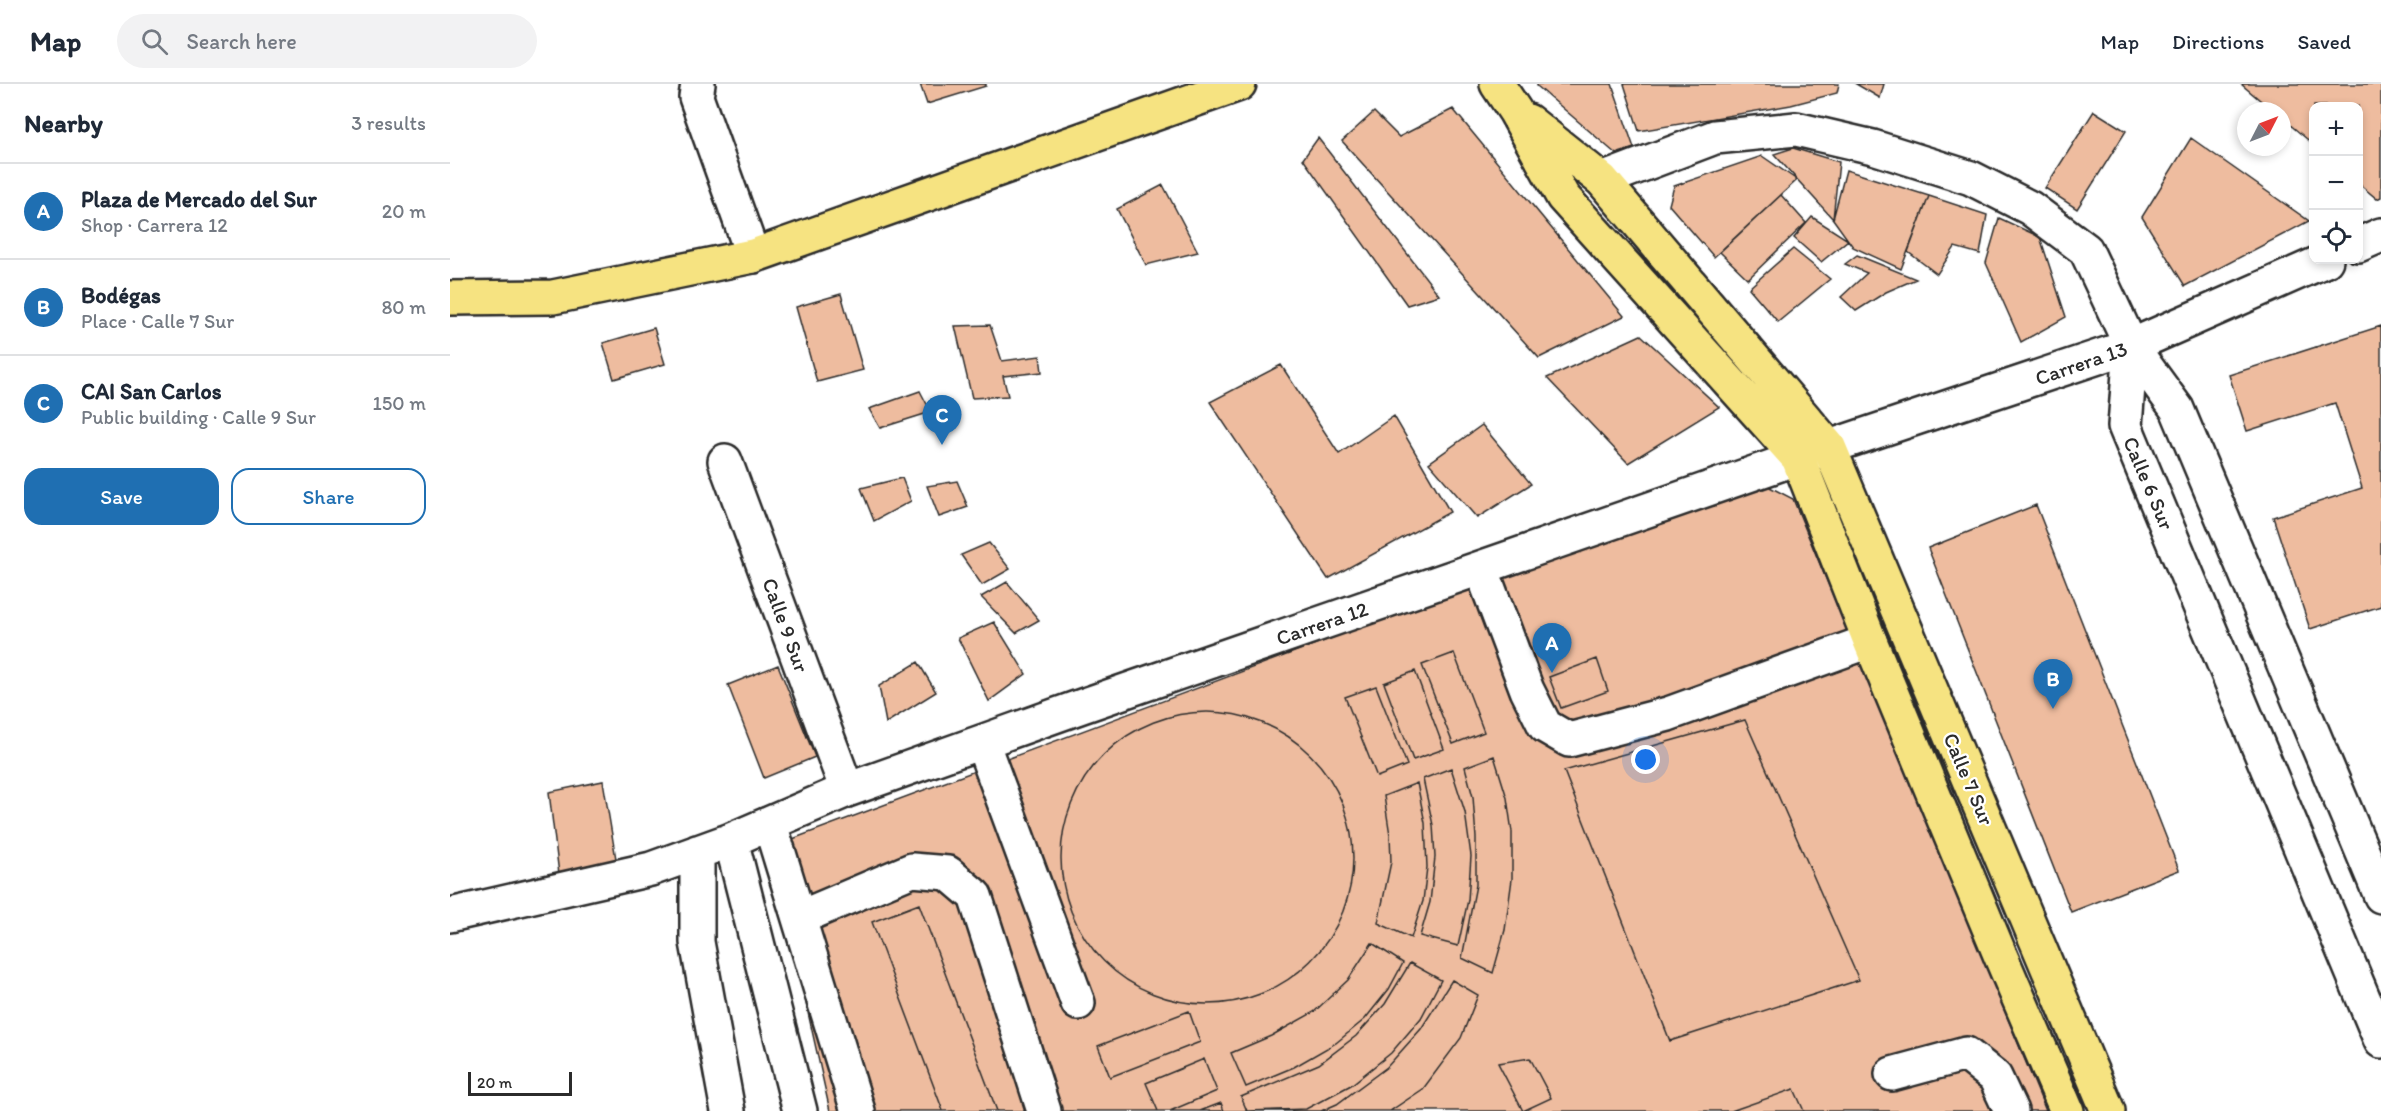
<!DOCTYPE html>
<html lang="en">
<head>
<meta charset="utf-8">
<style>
	:root { --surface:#fff; --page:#f2f2f3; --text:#1f2937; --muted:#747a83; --line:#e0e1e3; --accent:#1f6fb2 }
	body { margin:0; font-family:Itim,sans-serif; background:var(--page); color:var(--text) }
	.controls { position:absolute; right:18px; top:18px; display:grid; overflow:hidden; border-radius:12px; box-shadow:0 3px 9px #0003 }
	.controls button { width:54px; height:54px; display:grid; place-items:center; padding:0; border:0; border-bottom:2px solid var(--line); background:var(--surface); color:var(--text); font:30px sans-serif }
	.compass { position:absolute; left:1787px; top:18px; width:54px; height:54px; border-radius:50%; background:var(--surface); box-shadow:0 3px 9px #0003; rotate:48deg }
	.scale { position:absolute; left:18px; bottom:15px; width:104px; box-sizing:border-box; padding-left:6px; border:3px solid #2b2b2b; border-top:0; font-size:16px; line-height:21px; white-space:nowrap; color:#2b2b2b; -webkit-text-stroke:4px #fff; paint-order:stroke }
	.you { position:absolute; left:1196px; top:676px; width:21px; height:21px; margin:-15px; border:4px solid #fff; border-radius:50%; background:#1a73e8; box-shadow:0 0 0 9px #1a73e833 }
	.badge { display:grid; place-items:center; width:39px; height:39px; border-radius:50%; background:var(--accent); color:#fff; font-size:20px; font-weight:700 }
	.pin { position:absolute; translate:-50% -50px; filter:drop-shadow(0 2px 3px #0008) }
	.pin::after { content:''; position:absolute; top:32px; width:21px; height:18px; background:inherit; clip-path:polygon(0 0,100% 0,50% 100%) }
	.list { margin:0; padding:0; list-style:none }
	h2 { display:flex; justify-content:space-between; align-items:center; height:78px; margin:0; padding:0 24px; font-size:26px }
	h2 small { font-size:20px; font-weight:400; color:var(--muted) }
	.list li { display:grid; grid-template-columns:39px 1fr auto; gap:18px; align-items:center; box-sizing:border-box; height:96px; padding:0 24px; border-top:2px solid var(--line) }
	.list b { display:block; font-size:22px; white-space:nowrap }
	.list p { margin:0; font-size:20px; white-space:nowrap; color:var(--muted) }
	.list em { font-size:20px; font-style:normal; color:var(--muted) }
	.actions { display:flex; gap:12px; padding:18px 24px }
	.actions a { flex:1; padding:14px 0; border:2px solid var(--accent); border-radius:18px; text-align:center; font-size:21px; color:var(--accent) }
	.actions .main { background:var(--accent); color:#fff }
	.icon { flex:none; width:33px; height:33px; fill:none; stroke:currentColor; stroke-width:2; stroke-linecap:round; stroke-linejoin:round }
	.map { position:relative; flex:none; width:1931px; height:1027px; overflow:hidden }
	header { display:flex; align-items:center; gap:36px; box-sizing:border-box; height:84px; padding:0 30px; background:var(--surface); border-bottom:2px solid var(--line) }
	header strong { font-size:28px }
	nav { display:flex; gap:33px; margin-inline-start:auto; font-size:21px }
	.search { width:420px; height:54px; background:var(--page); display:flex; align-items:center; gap:15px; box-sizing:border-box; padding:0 21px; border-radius:33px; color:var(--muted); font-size:22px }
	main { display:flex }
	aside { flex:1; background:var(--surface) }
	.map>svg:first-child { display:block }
</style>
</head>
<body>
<header>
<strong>Map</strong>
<div class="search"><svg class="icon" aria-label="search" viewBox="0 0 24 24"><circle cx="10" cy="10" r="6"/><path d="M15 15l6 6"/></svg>Search here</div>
<nav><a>Map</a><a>Directions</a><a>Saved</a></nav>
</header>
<main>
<aside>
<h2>Nearby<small>3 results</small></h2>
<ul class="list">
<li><span class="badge">A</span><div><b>Plaza de Mercado del Sur</b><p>Shop · Carrera 12</p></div><em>20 m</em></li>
<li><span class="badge">B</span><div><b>Bodégas</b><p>Place · Calle 7 Sur</p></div><em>80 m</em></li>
<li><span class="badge">C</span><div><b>CAI San Carlos</b><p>Public building · Calle 9 Sur</p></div><em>150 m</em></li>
</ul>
<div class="actions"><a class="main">Save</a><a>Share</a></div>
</aside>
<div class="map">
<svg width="1931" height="1027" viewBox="0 0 1931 1027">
	<rect width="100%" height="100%" fill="#fff"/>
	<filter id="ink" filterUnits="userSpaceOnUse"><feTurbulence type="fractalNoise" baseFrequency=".0167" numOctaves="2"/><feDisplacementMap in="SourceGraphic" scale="12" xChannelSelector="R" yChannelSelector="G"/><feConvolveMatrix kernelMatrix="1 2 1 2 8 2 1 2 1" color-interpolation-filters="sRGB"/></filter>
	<g filter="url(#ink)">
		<path fill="#eebc9f" stroke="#2b2b2b" stroke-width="1.5" d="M 470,0 L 536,0 L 536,2 L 477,20 Z
			M 1087,0 L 1162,0 L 1184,64 L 1166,70 L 1087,2 Z
			M 1174,0 L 1389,0 L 1387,9 L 1341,21 L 1189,47 Z
			M 1406,0 L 1434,0 L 1430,14 Z
			M 1791,0 L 1931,0 L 1931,113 L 1927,115 L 1908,99 L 1908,22 L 1864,22 L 1864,61 L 1832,34 L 1832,27 L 1823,27 Z
			M 1003,25 L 1174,232 L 1089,274 L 892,57 L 924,28 L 949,53 Z
			M 1644,27 L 1676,47 L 1627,125 L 1595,104 Z
			M 868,54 L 989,211 L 957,221 L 853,75 Z
			M 1741,54 L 1859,137 L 1735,202 L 1692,133 Z
			M 1343,64 L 1389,78 L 1383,135 L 1324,70 Z
			M 1312,72 L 1347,96 L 1264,173 L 1219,121 L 1224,102 Z
			M 1396,86 L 1479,112 L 1451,185 L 1403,163 L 1383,135 Z
			M 713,101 L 748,168 L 696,181 L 667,125 Z
			M 1331,111 L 1356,139 L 1298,195 L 1270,168 Z
			M 1479,112 L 1537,131 L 1530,170 L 1505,163 L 1487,190 L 1458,168 Z
			M 1362,133 L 1398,156 L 1371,178 L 1344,154 Z
			M 1549,134 L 1590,153 L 1616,233 L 1571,258 L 1536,179 Z
			M 1343,165 L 1380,195 L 1328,238 L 1299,204 Z
			M 1407,171 L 1466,195 L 1436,208 L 1406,227 L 1391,213 L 1417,189 L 1395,180 Z
			M 391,210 L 413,286 L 367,298 L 346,223 Z
			M 540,241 L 552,277 L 590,272 L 592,288 L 553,292 L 558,312 L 522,314 L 505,242 Z
			M 1931,242 L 1931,522 L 1860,545 L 1823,433 L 1912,404 L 1885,319 L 1797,347 L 1779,291 Z
			M 204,244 L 215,280 L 164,295 L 153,259 Z
			M 1191,251 L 1269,323 L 1178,379 L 1097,294 Z
			M 831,281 L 889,370 L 944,332 L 1000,428 L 878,495 L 760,318 Z
			M 470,307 L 481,328 L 430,344 L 419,325 Z
			M 1032,341 L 1081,400 L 1027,434 L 979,379 Z
			M 452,394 L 461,417 L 424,437 L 411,404 Z
			M 1306,396 L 1343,415 L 1596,1027 L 380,1027 L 321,763 Z
			M 507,397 L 518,423 L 489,433 L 477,402 Z
			M 1586,421 L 1729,786 L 1621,828 L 1478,464 Z
			M 539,459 L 560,485 L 532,501 L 511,471 Z
			M 557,498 L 589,536 L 566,549 L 531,513 Z
			M 544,538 L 576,590 L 539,617 L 508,554 Z
			M 1004,569 L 1034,648 L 1003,660 L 972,581 Z
			M 1147,575 L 1158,607 L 1111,624 L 1099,593 Z
			M 468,578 L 486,608 L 436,639 L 429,602 Z
			M 328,581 L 365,673 L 314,694 L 278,601 Z
			M 965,587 L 994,665 L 963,676 L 934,599 Z
			M 926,602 L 957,681 L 927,693 L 895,613 Z
			M611 774a146 146 0 1 1 292 0a146 146 0 1 1-292 0Z
			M 1295,636 L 1409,896 L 1220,957 L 1114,687 Z
			M 1044,672 L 1057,714 L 1062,748 L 1062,795 L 1055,846 L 1043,889 L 1012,874 L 1026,801 L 1026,754 L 1023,713 L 1015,683 Z
			M 1001,684 L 1015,728 L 1021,772 L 1018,816 L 1008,862 L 970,852 L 980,818 L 985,773 L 983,741 L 973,695 Z
			M 153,697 L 166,775 L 109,790 L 99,708 Z
			M 967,699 L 975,739 L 977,783 L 973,817 L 961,854 L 928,839 L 941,778 L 940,751 L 934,712 Z
			M 469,820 L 547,1027 L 493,1027 L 422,838 Z
			M 922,859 L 953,879 L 939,905 L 915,935 L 886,959 L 844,983 L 796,1003 L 781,969 L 821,952 L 864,928 L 898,896 Z
			M 960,879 L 991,896 L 971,934 L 941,969 L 901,1001 L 856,1025 L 797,1027 L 791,1013 L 869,980 L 906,952 L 935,920 Z
			M 1002,896 L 1028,911 L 1011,954 L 973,1005 L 940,1027 L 871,1027 L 887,1020 L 937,983 L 971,945 Z
			M 739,927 L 750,958 L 660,993 L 648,962 Z
			M 1080,974 L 1101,1014 L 1073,1027 L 1048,979 Z
			M 754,975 L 767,1007 L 720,1027 L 708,1027 L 696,999 Z
			M 1344,1005 L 1354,1027 L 1281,1027 Z
			M 771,1019 L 774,1027 L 750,1027 Z"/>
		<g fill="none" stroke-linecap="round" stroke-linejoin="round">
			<defs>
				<path id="minor" d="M 248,0 L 246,13 L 303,172
					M 1152,96 L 1265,53 L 1346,45 L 1423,63 L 1521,94 L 1580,124 L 1636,166 L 1681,262 L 1727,325 L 1931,812
					M 1908,161 L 1931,151
					M 1681,262 L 1675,342 L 1931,957
					M 275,377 L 397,706
					M 1031,484 L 1077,606 L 1095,642 L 1119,656 L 1218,630 L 1420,557
					M 532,658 L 628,919
					M 320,740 L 408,1027
					M 281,756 L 350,1027
					M 247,768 L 247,858 L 278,1027
					M 0,831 L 201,785 L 281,756 L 397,706 L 632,622 L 1379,363 L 1681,262 L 1876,176
					M 349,834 L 462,786 L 498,789 L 525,812 L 594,1027
					M 1442,990 L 1516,970 L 1545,993 L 1561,1027"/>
				<path id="major" d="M 1047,0 L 1065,27 L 1113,113 L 1348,374 L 1420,557 L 1551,873 L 1617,1027
					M 1078,37 L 1152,96 L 1379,363 L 1658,1027
					M 0,214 L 103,213 L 303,172 L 789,0"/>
			</defs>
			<use href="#minor" stroke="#2b2b2b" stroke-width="38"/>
			<use href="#major" stroke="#2b2b2b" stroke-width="38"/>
			<use href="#minor" stroke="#fff" stroke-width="33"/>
			<use href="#major" stroke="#f6e381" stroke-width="33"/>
		</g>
	</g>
	<g text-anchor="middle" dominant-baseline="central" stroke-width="4.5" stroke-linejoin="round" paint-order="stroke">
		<g font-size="21" fill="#2b2b2b" stroke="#fff">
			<text transform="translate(1631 279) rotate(-19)">Carrera 13</text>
			<text transform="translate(1699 399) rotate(67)">Calle 6 Sur</text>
			<text transform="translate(872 539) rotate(-19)">Carrera 12</text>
			<text transform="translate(336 541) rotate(70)">Calle 9 Sur</text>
			<text transform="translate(1519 695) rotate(67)">Calle 7 Sur</text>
		</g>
	</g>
</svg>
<div class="controls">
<button>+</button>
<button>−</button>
<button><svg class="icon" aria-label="locate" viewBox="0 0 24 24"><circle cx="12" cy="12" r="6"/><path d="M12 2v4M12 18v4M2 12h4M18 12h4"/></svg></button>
</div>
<svg class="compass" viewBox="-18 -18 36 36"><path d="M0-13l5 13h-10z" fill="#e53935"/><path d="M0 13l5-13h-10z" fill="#747a83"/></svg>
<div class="scale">20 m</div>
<div class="you"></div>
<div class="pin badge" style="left:1102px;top:589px">A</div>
<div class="pin badge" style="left:1603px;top:625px">B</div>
<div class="pin badge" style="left:492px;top:361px">C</div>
</div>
</main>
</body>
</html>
